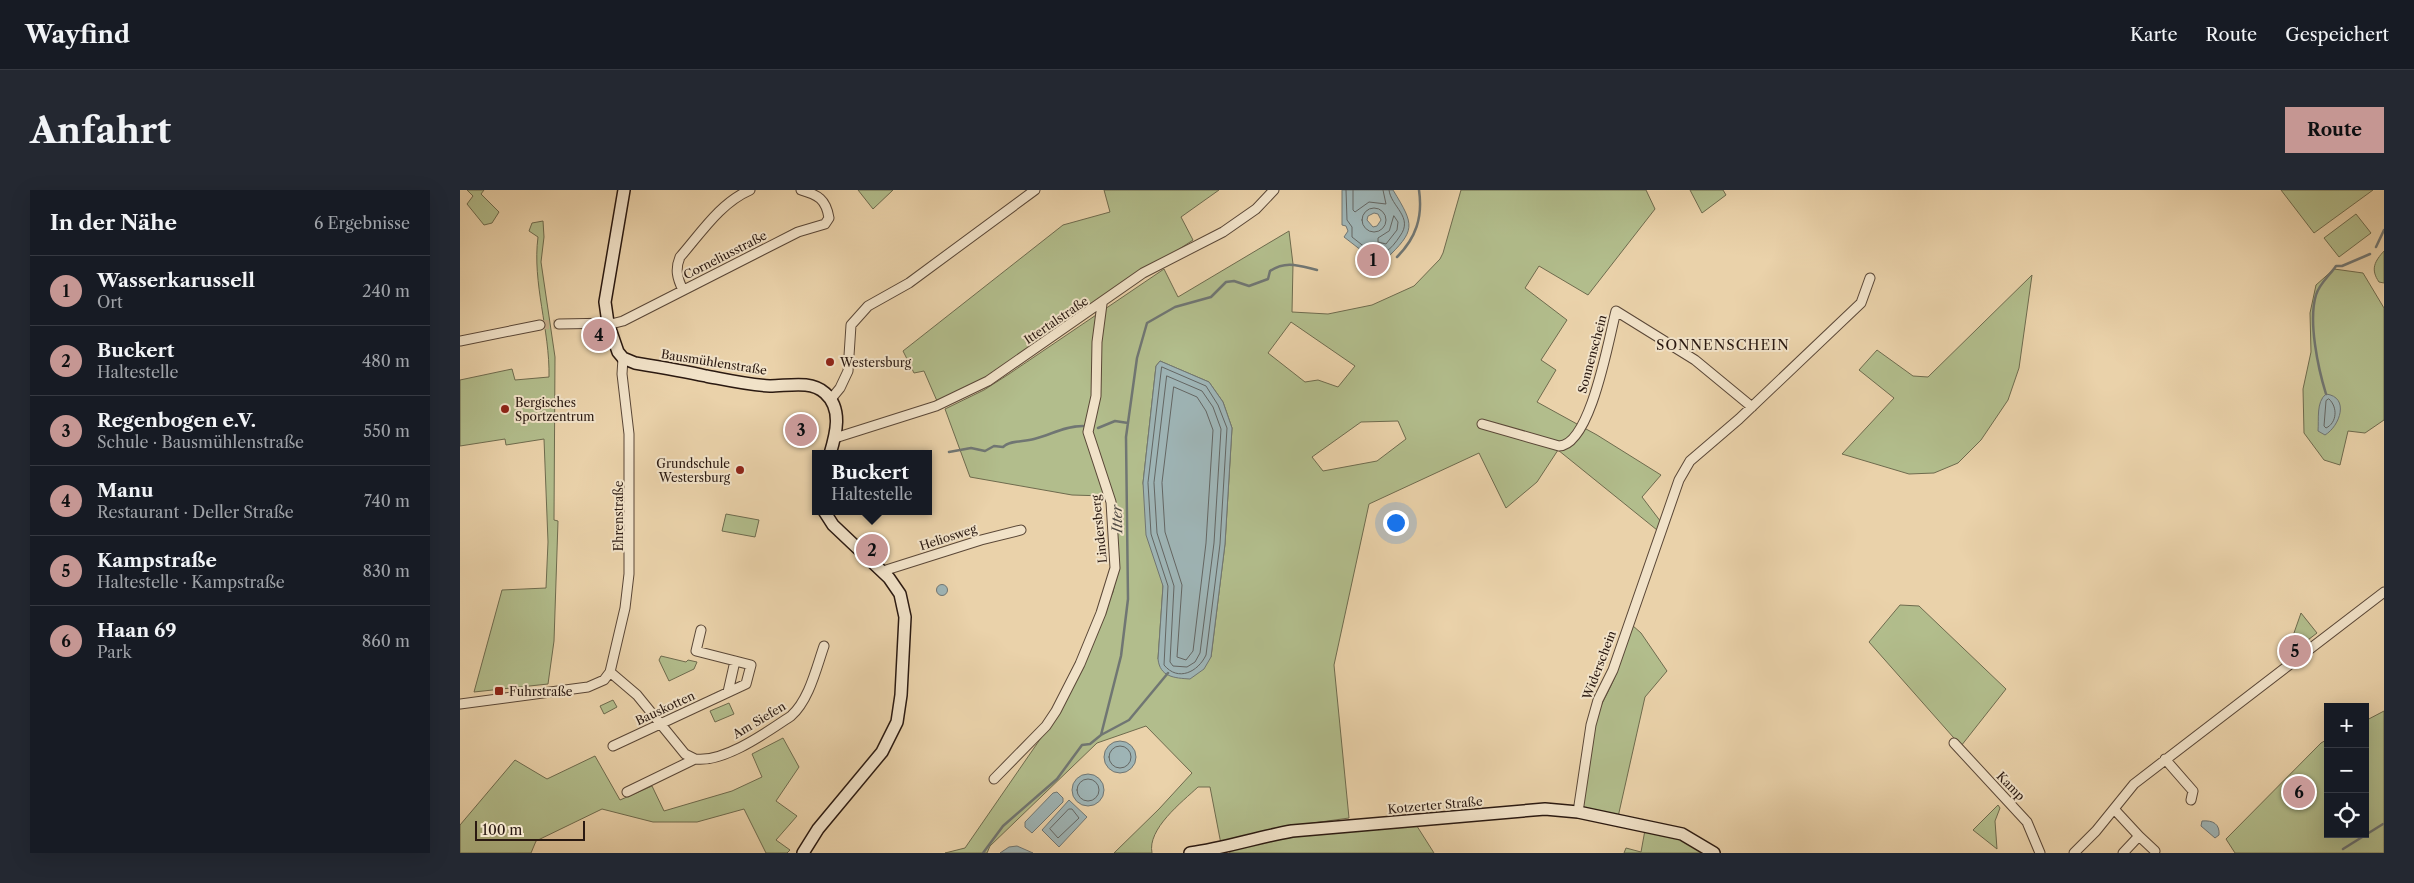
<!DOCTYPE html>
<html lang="de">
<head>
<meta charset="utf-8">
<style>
	:root { --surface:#171b24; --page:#242831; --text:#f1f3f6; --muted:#9ea1a6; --line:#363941; --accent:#c59692 }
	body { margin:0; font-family:"Libre Caslon Text",serif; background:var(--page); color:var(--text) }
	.controls { position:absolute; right:15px; bottom:15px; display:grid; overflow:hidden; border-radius:0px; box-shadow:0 5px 20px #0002 }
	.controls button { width:45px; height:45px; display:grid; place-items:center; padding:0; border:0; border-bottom:1px solid var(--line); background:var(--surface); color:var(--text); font:25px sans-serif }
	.scale { position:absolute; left:15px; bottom:12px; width:110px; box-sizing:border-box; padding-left:5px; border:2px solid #2a1911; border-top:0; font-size:14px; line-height:18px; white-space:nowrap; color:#2a1911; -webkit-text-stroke:4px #f1e2c8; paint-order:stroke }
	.you { position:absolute; left:935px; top:332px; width:18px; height:18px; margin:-12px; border:4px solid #fff; border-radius:50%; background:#1a73e8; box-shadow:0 0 0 8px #1a73e833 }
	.badge { display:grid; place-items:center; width:32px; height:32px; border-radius:50%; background:var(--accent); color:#111; font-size:16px; font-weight:700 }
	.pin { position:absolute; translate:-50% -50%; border:2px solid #fff; box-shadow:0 1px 5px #0006 }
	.popup { position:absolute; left:352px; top:260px; width:120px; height:65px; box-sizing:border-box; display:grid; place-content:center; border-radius:0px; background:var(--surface); filter:drop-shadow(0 1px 4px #0005); font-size:16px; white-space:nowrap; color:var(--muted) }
	.popup b { font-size:19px; color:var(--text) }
	.popup::after { content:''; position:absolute; left:50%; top:100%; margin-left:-10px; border:10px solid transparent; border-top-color:var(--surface) }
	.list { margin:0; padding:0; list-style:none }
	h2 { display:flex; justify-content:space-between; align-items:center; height:65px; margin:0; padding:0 20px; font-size:21px }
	h2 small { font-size:16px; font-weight:400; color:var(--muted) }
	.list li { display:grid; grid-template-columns:32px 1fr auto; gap:15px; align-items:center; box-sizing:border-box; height:70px; padding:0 20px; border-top:1px solid var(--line) }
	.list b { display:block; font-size:19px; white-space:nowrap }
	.list p { margin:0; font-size:16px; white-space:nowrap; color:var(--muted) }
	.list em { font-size:16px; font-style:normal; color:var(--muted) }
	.icon { flex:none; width:28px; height:28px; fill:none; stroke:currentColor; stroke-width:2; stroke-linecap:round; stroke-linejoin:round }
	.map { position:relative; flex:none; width:1924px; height:663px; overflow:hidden; border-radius:0px }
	header { display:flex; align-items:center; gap:30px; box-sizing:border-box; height:70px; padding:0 25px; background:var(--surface); border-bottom:1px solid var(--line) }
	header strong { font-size:24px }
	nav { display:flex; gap:28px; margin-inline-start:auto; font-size:18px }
	.intro { display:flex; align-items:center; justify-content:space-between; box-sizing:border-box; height:120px; padding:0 30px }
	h1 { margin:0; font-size:35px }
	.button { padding:12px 22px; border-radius:0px; background:var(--accent); color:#111; font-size:18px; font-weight:700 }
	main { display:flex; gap:30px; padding:0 30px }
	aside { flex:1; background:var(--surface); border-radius:0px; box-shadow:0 5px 20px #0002 }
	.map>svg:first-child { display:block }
</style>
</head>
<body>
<header>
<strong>Wayfind</strong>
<nav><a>Karte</a><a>Route</a><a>Gespeichert</a></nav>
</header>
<div class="intro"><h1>Anfahrt</h1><a class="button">Route</a></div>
<main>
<aside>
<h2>In der Nähe<small>6 Ergebnisse</small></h2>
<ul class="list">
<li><span class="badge">1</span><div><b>Wasserkarussell</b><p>Ort</p></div><em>240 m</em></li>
<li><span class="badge">2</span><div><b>Buckert</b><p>Haltestelle</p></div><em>480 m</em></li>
<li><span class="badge">3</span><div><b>Regenbogen e.V.</b><p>Schule · Bausmühlenstraße</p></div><em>550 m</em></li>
<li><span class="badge">4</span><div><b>Manu</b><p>Restaurant · Deller Straße</p></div><em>740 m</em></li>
<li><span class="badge">5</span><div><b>Kampstraße</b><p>Haltestelle · Kampstraße</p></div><em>830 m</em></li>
<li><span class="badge">6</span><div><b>Haan 69</b><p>Park</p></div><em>860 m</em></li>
</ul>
</aside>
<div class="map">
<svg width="1924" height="663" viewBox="0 0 1924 663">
	<rect width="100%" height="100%" fill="#ead2aa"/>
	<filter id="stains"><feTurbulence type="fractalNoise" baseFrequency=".004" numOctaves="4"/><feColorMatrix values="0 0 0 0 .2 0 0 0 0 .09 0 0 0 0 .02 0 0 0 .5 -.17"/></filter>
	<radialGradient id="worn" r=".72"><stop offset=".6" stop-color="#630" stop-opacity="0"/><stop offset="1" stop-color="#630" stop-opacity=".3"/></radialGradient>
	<path fill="#b2bd8c" stroke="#6e6b4e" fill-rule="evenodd" d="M 7,0 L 24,0 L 21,4 L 39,22 L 32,33 L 24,35 L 7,14 L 13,6 Z
		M 398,0 L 433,0 L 413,19 Z
		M 644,0 L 759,0 L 721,27 L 733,50 L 517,193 L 477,211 L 464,181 L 454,183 L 443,161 L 603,35 L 650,22 Z
		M 1001,0 L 1186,0 L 1195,19 L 1128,105 L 1079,76 L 1065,98 L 1107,130 L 1081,170 L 1096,180 L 1077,212 L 1137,245 L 1201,285 L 1182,307 L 1201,332 L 1197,340 L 1098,260 L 1077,292 L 1046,318 L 1019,263 L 909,314 L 874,475 L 889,628 L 817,638 L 761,654 L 750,597 L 738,597 C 722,612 687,639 692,663 L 654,663 L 699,619 L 732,583 L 686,536 L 637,553 L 530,656 L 527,663 L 485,663 L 505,658 L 592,532 L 636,441 L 653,402 L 658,378 L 655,310 L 645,306 L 612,305 L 510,287 L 485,219 L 524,200 L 549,184 L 704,79 L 718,107 L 829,41 L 833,74 L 832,122 L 868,124 L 912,115 L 954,96 L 980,69 L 983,63 ZM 831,132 L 895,176 L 878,197 L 858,190 L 845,192 L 808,163 ZM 700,171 L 749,192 L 763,212 L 772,238 L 765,354 L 751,467 L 698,469 L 703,396 L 683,293 L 696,176 ZM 938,231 L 946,249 L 917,271 L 863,281 L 852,267 L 901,232 Z
		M 1230,0 L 1263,0 L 1266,5 L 1242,23 Z
		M 1821,0 L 1913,0 L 1854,43 Z
		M 1896,24 L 1911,43 L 1879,67 L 1864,48 Z
		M 83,31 L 84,47 L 81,72 L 95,167 L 94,330 L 98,331 L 94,451 L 88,494 L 14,502 L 42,400 L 86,398 L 88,352 L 84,249 L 46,255 L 45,249 L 0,256 L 0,190 L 52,179 L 55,190 L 89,187 C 90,140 72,93 78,47 L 69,41 L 72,33 Z
		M 1924,61 L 1924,93 L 1919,92 C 1910,79 1915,71 1924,61 Z
		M 1874,79 L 1903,83 L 1924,118 L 1924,230 L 1905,243 L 1888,241 L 1880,275 L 1864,270 L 1844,243 L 1843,199 L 1851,162 L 1850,123 L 1856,95 Z
		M 1572,85 L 1559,178 L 1548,210 L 1521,250 L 1498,273 L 1474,283 L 1449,284 L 1382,264 L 1434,208 L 1399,180 L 1417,160 L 1453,186 L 1468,187 Z
		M 266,324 L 299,330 L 295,347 L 262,341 Z
		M 1440,415 L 1459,416 L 1546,499 L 1501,556 L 1409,452 Z
		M 1841,423 L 1857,443 L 1822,470 L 1828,460 Z
		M 1172,435 L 1181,443 L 1207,481 L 1185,507 L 1158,627 L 1125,621 L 1122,612 C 1127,583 1128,549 1139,521 C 1143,509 1160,483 1158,472 Z
		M 201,466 L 226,472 L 228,470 L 237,472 L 234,479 L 209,491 L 199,470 Z
		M 153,510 L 157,517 L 144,524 L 140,516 Z
		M 269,513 L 274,524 L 255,532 L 250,521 Z
		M 1924,521 L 1924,663 L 1775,663 L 1766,649 L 1861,553 L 1868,549 L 1868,644 L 1905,644 L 1905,531 Z
		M 323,548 L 339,577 L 316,611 L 337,626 L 316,650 L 330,660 L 327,663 L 306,663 L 284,619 L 237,632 L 193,632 L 142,619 L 76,651 L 71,663 L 0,663 L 0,635 L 55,570 L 87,589 L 135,566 L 160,610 L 192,596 L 204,621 L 272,601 L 302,587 L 292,564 Z
		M 1538,615 L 1540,618 L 1535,631 L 1537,659 L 1513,640 Z
		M 955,633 L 974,663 L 770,663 L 769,661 C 830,644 892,639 955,633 Z
		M 1185,640 L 1217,646 L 1247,663 L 1164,663 L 1166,658 L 1181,662 Z"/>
	<path fill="#9eb4b5" stroke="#707673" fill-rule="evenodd" d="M 882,0 L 933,0 C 955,36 956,40 925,70 L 921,70 L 917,64 L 912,62 L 906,64 L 884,47 L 888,41 L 886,36 L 882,35 ZM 914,23 L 918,24 L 921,30 L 917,36 L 913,37 L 907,30 L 908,26 Z
		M 700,171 L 749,192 L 763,212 L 772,238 L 765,354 L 751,467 L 744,479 L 730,489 C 714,488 700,487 698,469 L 703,396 L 686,345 L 683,293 L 696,176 Z
		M 1866,204 C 1890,207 1880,236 1865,245 L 1858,241 C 1859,229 1856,212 1866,204 Z
		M476.5 400a5.5 5.5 0 1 1 11 0a5.5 5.5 0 1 1-11 0Z
		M644 567a16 16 0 1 1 32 0a16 16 0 1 1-32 0Z
		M612 600a16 16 0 1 1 32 0a16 16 0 1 1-32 0Z
		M 597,602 L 603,608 L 603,612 L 572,643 L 565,637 L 565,632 L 593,603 Z
		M 609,610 L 627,627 L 599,657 L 582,640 Z
		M 1742,631 C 1753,630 1760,634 1759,645 L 1755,648 L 1741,636 Z
		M 557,656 L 573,663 L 540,663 L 549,657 Z"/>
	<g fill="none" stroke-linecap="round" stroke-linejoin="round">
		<path stroke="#646663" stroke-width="1" d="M 886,0 L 887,30 L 892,37 L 892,47 L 906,58 L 913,57 L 924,63 C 931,59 936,52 940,46 C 954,27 931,17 929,0
			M 893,0 L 893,20 L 895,22 L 909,12 L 926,14 L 923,0
			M902 30a12 12 0 1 1 24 0a12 12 0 1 1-24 0Z
			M 934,26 L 938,32 L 937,40 L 926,54 L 918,52 L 918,48 L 929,41 Z
			M 702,177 L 746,196 L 758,215 L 767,238 L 760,354 L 746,465 C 738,482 718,492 704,475 L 708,396 L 691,344 L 688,293 Z
			M 707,186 L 742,201 L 753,217 L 761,239 L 754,353 L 740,463 L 735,472 L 727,477 L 713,476 L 710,472 L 714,396 L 697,343 L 694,293 Z
			M 714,197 L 737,207 L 746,221 L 753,240 L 746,353 L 733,461 L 726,470 L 717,467 L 722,395 L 705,342 L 702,293 Z
			M 1869,209 C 1878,217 1877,233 1866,238 L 1864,236 L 1866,211 Z
			M649 567a11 11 0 1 1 22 0a11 11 0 1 1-22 0Z
			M617 600a11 11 0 1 1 22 0a11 11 0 1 1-22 0Z
			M 609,619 L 612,619 L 619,628 L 598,648 L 590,639 Z"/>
		<path stroke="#707673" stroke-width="2.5" d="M 1916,57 L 1924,40
			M 937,67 C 956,48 963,27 959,0
			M 1866,204 C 1858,178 1848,131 1856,105 C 1859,94 1870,85 1876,76 L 1882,76 L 1910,64
			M 638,238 L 655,231 L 668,233
			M 489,262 L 511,258 L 525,261 L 534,256 L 543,257 C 550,250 564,252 574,249 C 591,245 604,236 623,236
			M 641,545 L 669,530 L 708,483
			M 1883,659 L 1923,634
			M 523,663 L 543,636 L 597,589 L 622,555 L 630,554 L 641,545 L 661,466 L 668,409 L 666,247 L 677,168 L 687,133 L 715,117 L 751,107 L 766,92 L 774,91 L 789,96 L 808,89 L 810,81 C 826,70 840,76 857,80"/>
		<path stroke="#c4ad8b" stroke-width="9" stroke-dasharray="9 4.5" stroke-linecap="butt" d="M 80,135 L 99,134"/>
		<defs>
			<path id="street" d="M 223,100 C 217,88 215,79 220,67 C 241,43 260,13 290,0
				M 99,134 L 155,133 L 163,131 L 338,42 L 365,34 L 369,28 C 366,9 358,5 341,0
				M 0,151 L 80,135
				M 371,209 L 380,198 L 388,181 L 391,135 L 408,116 L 449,93 L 575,0
				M 1022,234 L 1099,256 C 1131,255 1149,147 1156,121 L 1235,170 L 1292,217
				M 375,248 L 476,216 L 528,191 L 683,83 L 763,42 L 796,19 L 814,0
				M 423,381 L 521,350 L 561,340
				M 150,482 L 177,505 L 225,564 L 235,569 L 167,602
				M 268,502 L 275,471
				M 0,514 L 128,497 L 144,490 L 150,482 L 165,418 L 169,384 L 169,244 L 162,184 L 163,168
				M 1494,553 L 1567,632 L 1580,663
				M 153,556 L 286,494 L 291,475 L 236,461 L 241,440
				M 235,569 C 264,573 307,542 331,526 C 349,510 356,479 364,456
				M 1705,569 L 1733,601 L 1731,610
				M 534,589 L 586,536 L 596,521 L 620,474 L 641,423 L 655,378 L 651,312 L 628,242 L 636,206 L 637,152 L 642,114
				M 1654,619 L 1679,646 L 1663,663
				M 1118,622 L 1131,535 L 1138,510 L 1153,480 L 1219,290 L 1230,271 L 1279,229 L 1401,113 L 1410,88
				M 1679,646 L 1695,661
				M 1614,663 L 1636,641 L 1674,594 L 1924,402"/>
			<path id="secondary" d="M 164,0 L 145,112 L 148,133 L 158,162 L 163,168 L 175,173 C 199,177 223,181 246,186 C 267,190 289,195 310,196 C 328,196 351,190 365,203 C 383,219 376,244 370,264
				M 343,663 L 358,639 L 422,562 L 437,532 L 441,505 L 445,427 L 440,404 L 429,388 L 373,335 L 364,321
				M 730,663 C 765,658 798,647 832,641 L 1085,619 L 1118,622 L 1222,644 L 1254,663"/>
		</defs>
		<use href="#street" stroke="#5a4737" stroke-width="11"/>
		<use href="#secondary" stroke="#2a1911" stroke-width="14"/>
		<use href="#street" stroke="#f1e2c8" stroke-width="9"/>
		<use href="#secondary" stroke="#f1e2c8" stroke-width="11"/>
	</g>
	<g fill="#8f2418" stroke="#f1e2c8" stroke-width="2">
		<circle cx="370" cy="172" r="5"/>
		<circle cx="45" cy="219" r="5"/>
		<circle cx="280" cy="280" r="5"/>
		<rect x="34" y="496" width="10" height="10" rx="2.5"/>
	</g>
	<g text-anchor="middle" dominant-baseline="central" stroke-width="4" stroke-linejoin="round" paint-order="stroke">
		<g font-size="12" fill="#2a1911" stroke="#f1e2c8">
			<text transform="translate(265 65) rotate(-27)">Corneliusstraße</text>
			<text transform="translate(596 130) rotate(-34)">Ittertalstraße</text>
			<text transform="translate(1132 164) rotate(-75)">Sonnenschein</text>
			<text transform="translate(254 172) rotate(9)">Bausmühlenstraße</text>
			<text transform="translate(158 326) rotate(-90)">Ehrenstraße</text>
			<text transform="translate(639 339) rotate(-96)">Lindersberg</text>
			<text transform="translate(488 347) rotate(-18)">Heliosweg</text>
			<text transform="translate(1139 475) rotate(-69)">Widerschein</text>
			<text transform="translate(205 518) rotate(-25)">Bauskotten</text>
			<text transform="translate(299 530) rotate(-31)">Am Siefen</text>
			<text transform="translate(1551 596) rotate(46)">Kamp</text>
			<text transform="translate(975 615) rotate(-5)">Kotzerter Straße</text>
		</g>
		<g font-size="12" fill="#2a1911" stroke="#f1e2c8" text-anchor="start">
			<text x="380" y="172">Westersburg</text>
			<text x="55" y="212">Bergisches<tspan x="55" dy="14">Sportzentrum</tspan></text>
			<text x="270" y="273" text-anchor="end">Grundschule<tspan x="270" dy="14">Westersburg</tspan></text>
			<text x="49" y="501">Fuhrstraße</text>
		</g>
		<g font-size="14" letter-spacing="1" fill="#2a1911" stroke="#f1e2c8">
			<text x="1263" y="155">SONNENSCHEIN</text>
		</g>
		<g font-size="14" font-style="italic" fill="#4d4842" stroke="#f1e2c8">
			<text transform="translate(657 329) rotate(-91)">Itter</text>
		</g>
	</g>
	<rect width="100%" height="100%" filter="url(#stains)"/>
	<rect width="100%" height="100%" fill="url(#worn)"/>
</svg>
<div class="controls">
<button>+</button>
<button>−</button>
<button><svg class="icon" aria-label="locate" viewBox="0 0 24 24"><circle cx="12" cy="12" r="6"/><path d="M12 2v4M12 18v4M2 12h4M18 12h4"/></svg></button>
</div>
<div class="scale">100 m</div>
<div class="you"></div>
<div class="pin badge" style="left:913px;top:70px">1</div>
<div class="pin badge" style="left:412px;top:360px">2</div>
<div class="popup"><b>Buckert</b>Haltestelle</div>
<div class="pin badge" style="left:341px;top:240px">3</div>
<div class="pin badge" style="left:139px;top:145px">4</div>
<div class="pin badge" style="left:1835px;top:461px">5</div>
<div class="pin badge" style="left:1839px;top:602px">6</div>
</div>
</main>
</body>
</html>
